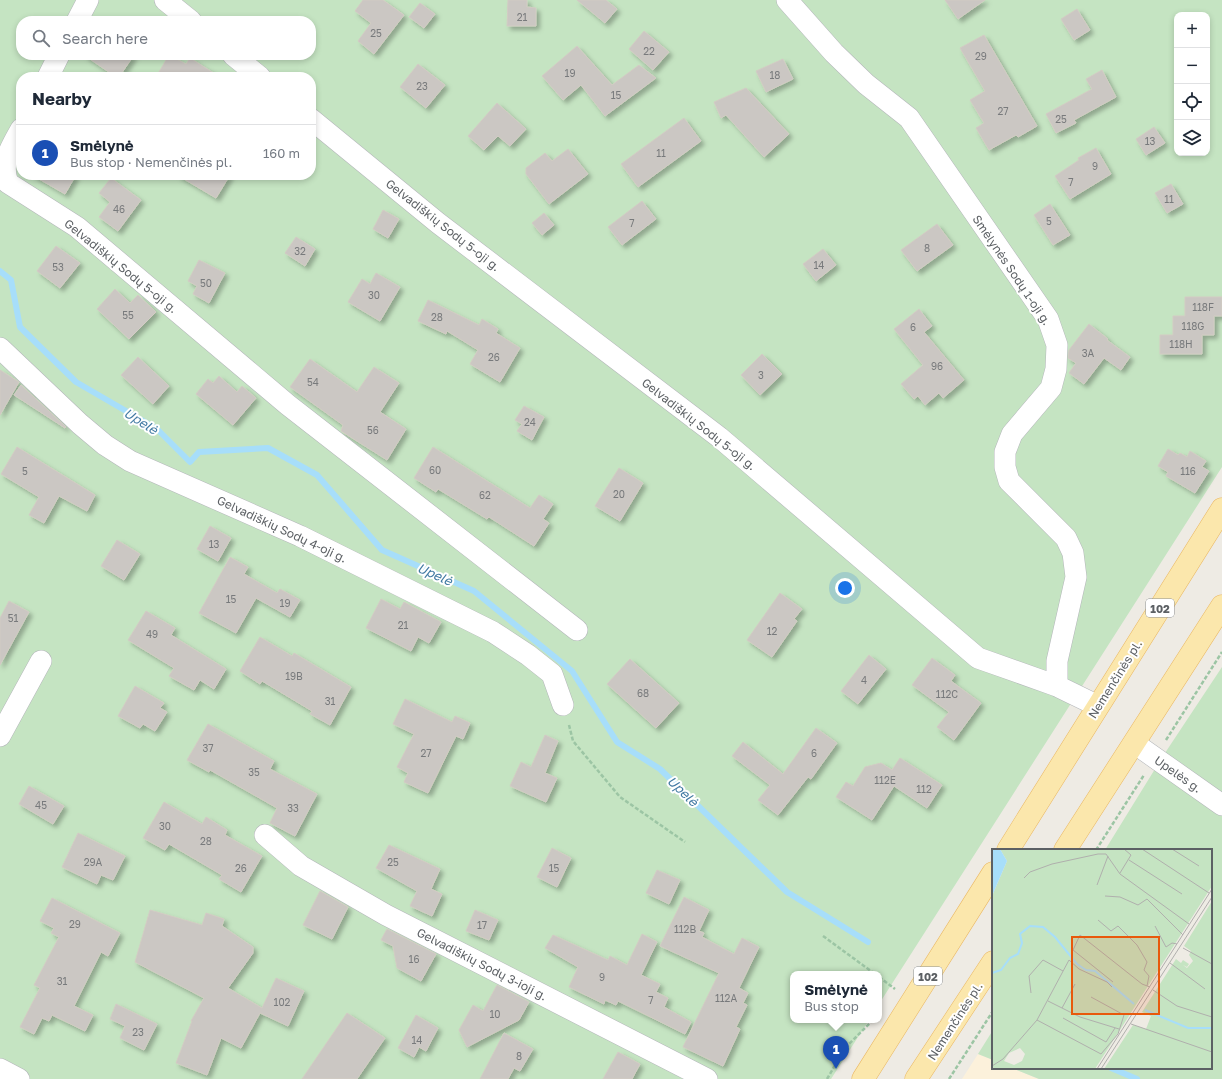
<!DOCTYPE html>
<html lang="en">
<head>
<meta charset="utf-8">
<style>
	:root { --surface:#fff; --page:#f6f6f7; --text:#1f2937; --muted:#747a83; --line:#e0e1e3; --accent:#0f766e }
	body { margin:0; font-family:"Golos Text",sans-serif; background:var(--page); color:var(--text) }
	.controls { position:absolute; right:12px; top:12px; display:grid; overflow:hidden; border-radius:8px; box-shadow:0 2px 6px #0003 }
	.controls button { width:36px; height:36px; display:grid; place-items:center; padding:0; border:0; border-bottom:1px solid var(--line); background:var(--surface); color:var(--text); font:20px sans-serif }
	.you { position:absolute; left:845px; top:588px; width:14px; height:14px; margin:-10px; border:3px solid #fff; border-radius:50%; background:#1a73e8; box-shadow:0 0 0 6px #1a73e833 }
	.badge { display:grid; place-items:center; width:26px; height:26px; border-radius:50%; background:var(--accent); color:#fff; font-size:13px; font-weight:700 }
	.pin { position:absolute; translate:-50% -33px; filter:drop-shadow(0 1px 2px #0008) }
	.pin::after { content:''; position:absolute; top:21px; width:14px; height:12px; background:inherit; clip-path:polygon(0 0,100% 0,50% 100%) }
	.popup { position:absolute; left:790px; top:971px; width:92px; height:52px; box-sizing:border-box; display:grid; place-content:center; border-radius:8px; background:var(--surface); filter:drop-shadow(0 1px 3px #0005); font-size:13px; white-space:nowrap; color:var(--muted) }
	.popup b { font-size:15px; color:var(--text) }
	.popup::after { content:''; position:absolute; left:50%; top:100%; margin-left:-8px; border:8px solid transparent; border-top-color:var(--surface) }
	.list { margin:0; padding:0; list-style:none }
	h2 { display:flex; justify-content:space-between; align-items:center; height:52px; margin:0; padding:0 16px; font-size:17px }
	h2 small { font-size:13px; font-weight:400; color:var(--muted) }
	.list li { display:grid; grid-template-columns:26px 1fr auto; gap:12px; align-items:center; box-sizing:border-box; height:56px; padding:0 16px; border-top:1px solid var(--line) }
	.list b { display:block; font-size:15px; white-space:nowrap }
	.list p { margin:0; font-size:13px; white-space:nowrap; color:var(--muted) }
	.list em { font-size:13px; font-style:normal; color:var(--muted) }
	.icon { flex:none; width:22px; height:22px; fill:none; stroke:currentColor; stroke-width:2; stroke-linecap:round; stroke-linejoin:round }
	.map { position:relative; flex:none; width:1222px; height:1079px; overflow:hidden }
	.search { position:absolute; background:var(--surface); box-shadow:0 2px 6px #0003; left:16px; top:16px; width:300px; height:44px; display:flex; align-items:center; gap:10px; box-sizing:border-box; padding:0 14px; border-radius:16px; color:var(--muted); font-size:15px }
	.panel { position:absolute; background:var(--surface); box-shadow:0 2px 6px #0003; left:16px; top:72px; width:300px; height:108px; border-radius:16px }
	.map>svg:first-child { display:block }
</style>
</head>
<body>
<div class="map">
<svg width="1222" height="1079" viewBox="0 0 1222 1079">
	<defs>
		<filter id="shadow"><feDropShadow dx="3.5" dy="3.5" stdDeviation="2" flood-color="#0004"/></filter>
	</defs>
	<rect width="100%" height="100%" fill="#eeebe4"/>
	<path fill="#fcf1db" d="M 978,1054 L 993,1060 L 993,1068 L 1012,1068 L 1039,1079 L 962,1079 Z"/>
	<path fill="#c5e4c2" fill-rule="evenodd" d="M 0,0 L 1222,0 L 1222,467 L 879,1004 L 879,974 L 793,974 L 793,1020 L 869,1020 L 831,1079 L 0,1079 ZM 1177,15 L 1207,15 L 1207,153 L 1177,153 ZM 21,21 L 311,21 L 311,55 L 21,55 ZM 21,77 L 311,77 L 311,175 L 21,175 Z
		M 1222,667 L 1222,1079 L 1039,1079 L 1012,1068 L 1211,1068 L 1211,850 L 1105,850 L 1163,756 Z
		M 993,1030 L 993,1060 L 978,1054 Z"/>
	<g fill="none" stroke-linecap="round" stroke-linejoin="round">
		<path stroke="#a7defa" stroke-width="6" d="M 0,271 L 11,280 L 20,327 L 76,382 L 157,429 L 190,462 L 199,452 L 268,448 L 317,475 L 382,550 L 474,591 L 572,671 L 617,742 L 660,769 L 787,892 L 868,942
			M 1111,1068 L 1137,1079"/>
	</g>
	<path fill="#cbc7c3" stroke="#d2ccc3" filter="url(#shadow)" d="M 363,0 L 383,0 L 404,15 L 374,54 L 358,41 L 371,23 L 355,11 Z
		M 508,0 L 527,0 L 527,7 L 536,8 L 536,26 L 507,26 Z
		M 577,0 L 606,0 L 617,9 L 605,23 Z
		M 945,0 L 985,0 L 958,19 Z
		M 420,3 L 435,14 L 424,28 L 409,17 Z
		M 1077,9 L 1090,30 L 1074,40 L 1061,19 Z
		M 644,31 L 669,52 L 653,70 L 629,49 Z
		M 984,35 L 1037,126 L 1018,137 L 1016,135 L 989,150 L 976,128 L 984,123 L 970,100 L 985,91 L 960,48 Z
		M 577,46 L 612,85 L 639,65 L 656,78 L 605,116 L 581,85 L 563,100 L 542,76 Z
		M 84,55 L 134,55 L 119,77 L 116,77 Z
		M 169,55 L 186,64 L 190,58 L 220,77 L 156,77 Z
		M 783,59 L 793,79 L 766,92 L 756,71 Z
		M 418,64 L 445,85 L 426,108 L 400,87 Z
		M 1102,70 L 1116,97 L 1074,120 L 1076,123 L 1056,133 L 1046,114 L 1092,89 L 1086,79 Z
		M 746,88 L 789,134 L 764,157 L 726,115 L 721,118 L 714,102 Z
		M 497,103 L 526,129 L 510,146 L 498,136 L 484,150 L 468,136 Z
		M 684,118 L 701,141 L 638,187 L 621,164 Z
		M 1154,127 L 1165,143 L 1146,155 L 1136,139 Z
		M 1096,148 L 1111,174 L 1070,199 L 1055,176 L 1079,160 L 1078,158 Z
		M 568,149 L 588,174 L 549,204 L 526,174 L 526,168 L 545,153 L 552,161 Z
		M 32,175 L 76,175 L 65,194 Z
		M 177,175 L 230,175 L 216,198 Z
		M 111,178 L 141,200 L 118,231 L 99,217 L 110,202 L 99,193 Z
		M 1171,184 L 1183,204 L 1167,213 L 1155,193 Z
		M 642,201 L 656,219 L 622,245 L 608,227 Z
		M 1050,204 L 1070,235 L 1053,245 L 1034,215 Z
		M 383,210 L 399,219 L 388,238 L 373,229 Z
		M 544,213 L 554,225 L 542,235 L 532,223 Z
		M 937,224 L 953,245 L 917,271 L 901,250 Z
		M 296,237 L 315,249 L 305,266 L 285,253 Z
		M 56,246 L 80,263 L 60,288 L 37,271 Z
		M 823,249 L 836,265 L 816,281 L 803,264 Z
		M 199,260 L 225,273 L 209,303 L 193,294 L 197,286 L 188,281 Z
		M 376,273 L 400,287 L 380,321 L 348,302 L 362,279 L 370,284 Z
		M 115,289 L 130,303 L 138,295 L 156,312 L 129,339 L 97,309 Z
		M 1185,297 L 1222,297 L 1222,316 L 1214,316 L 1214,335 L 1202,335 L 1202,354 L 1160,354 L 1160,335 L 1173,335 L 1173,316 L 1185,316 Z
		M 428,300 L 479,325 L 482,319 L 498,329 L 496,333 L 520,348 L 500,382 L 470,364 L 478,350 L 447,331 L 446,334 L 418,321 Z
		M 919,309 L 932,326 L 924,332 L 964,380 L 943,398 L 939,393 L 925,405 L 918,396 L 914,399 L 901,384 L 923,365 L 894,329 Z
		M 1089,324 L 1108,339 L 1107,340 L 1130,357 L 1121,370 L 1104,358 L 1084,384 L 1069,373 L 1076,363 L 1068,358 L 1069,350 Z
		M 762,354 L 782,374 L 760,395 L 741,375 Z
		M 138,357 L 169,386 L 153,404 L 121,375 Z
		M 310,359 L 357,392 L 374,367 L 399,383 L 380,412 L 406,429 L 387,460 L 341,431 L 343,425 L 290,387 Z
		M 0,370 L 19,382 L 0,415 Z
		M 219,376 L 237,392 L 242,386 L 256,398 L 233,425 L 196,394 L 208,379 L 213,383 Z
		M 21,385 L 66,427 L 65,428 L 14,395 Z
		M 524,406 L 544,417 L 532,440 L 517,431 L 522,424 L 515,420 Z
		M 17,447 L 95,495 L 87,511 L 59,496 L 44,523 L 29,515 L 39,497 L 1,474 Z
		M 433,447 L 530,508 L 539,495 L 553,504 L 543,519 L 549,523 L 534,546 L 489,517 L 487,519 L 438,489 L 436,492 L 414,478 Z
		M 1168,449 L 1178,455 L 1180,453 L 1187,457 L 1190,451 L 1206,461 L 1202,467 L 1209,471 L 1195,493 L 1166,476 L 1168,472 L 1158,466 Z
		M 619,468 L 643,483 L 620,521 L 595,506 Z
		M 210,526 L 231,538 L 218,561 L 197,549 Z
		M 117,540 L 140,554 L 124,580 L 101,566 Z
		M 230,557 L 248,567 L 244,574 L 277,593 L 280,589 L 300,600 L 290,617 L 256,598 L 236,633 L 199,613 Z
		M 780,593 L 802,609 L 794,619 L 797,621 L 772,657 L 747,640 Z
		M 381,599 L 400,609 L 404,602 L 441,622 L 429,643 L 418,637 L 411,651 L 366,628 Z
		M 9,601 L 29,612 L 0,665 L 0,618 Z
		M 146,611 L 175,628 L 171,635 L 226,669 L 214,689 L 200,680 L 194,690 L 169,676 L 174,668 L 128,640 Z
		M 260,637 L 292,656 L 294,653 L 351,687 L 330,725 L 310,714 L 312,711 L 262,681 L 260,684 L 240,671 Z
		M 869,655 L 886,669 L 858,704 L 841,691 Z
		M 932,658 L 955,675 L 951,681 L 981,703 L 954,740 L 937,727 L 949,712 L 912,685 Z
		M 630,659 L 679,703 L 656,728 L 607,684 Z
		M 135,686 L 164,703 L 160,708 L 167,712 L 155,731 L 143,724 L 140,728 L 118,716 Z
		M 405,699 L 452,722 L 455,716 L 470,723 L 463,739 L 456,736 L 428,793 L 404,782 L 408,773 L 397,767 L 414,734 L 393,724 Z
		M 208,724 L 274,761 L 270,769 L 317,794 L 295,836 L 270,823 L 277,808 L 210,770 L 209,772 L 187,760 Z
		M 816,728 L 837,743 L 811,779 L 808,777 L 778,815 L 758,800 L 770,785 L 732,756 L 743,742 L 783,774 Z
		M 545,735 L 558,741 L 545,773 L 557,778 L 546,802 L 510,786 L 521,762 L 531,767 Z
		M 900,758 L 942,785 L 927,808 L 894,786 L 872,820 L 836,797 L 846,782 L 853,786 L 865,767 L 881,763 L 892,770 Z
		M 29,786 L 64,806 L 53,824 L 19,804 Z
		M 164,802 L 202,824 L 206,817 L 227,830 L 225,835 L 262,856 L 241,892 L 219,879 L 222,875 L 169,844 L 165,850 L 143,838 Z
		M 78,833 L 125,856 L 113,880 L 101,875 L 97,884 L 62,867 Z
		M 389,845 L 440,869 L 431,889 L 442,894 L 432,916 L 410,906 L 417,891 L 376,868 Z
		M 552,848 L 571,858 L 557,887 L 537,877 Z
		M 657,870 L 680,880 L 669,904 L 646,893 Z
		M 320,891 L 348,907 L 332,939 L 303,925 Z
		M 684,897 L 709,910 L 699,931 L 704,933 L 702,937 L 734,954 L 742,938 L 759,947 L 739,988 L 748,993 L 743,1003 L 747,1005 L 736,1027 L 740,1029 L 723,1066 L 683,1047 L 719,973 L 660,946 Z
		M 52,898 L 120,933 L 108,956 L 101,952 L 74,1006 L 93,1015 L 85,1031 L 52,1015 L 49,1021 L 42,1018 L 34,1034 L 20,1027 L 40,988 L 34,985 L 59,937 L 51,933 L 54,928 L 40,921 Z
		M 150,910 L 202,925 L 206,913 L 224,919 L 222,926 L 253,947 L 253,953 L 228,988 L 262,1008 L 276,978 L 304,991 L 288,1026 L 260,1013 L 241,1048 L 221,1038 L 207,1075 L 176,1063 L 192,1021 L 191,1021 L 204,998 L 135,962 Z
		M 475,910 L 498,920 L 489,940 L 466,931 Z
		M 387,929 L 436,954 L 421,981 L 397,968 L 393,946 L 381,940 Z
		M 642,934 L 657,942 L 641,975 L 660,984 L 656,992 L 668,998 L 664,1007 L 691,1022 L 685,1034 L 618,1001 L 616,1005 L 605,1000 L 604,1004 L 569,987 L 578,967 L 545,948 L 553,935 L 608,960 L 610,956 L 627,965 Z
		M 497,985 L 529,1002 L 519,1020 L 467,1047 L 459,1030 L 473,1005 L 483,1011 Z
		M 116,1004 L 157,1024 L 144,1050 L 120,1038 L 125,1026 L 110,1019 Z
		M 347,1013 L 385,1038 L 357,1079 L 302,1079 Z
		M 416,1015 L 438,1028 L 426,1051 L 419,1047 L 414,1057 L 398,1048 Z
		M 504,1033 L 533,1049 L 520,1071 L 514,1068 L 508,1079 L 480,1079 Z
		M 618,1052 L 640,1064 L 632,1079 L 603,1079 Z"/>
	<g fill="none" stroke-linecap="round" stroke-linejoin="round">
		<defs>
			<path id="minor" d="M 165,0 L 191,21
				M 787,0 L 834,53 L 866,84 L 909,118 L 1048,319 L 1057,345 L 1056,369 L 1051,388 L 1012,434 L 1005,452 L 1005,467 L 1009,481 L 1066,538 L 1073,553 L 1076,577 L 1057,661 L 1057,686
				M 77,21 L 88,0
				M 233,55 L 260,77
				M 48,77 L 59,55
				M 311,119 L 438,223 L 719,437 L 978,658 L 1057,686 L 1098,706
				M 21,129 C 11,147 0,163 8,183 L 77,227 L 288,405 L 577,630
				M 0,348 L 80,424 L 105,445 L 130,461 L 300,536 L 493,632 L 528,655 L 552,674 L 563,705
				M 0,736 L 41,661
				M 1134,743 L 1222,805
				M 265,835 L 301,866 L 386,915 L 707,1079
				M 0,1069 L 19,1079"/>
			<path id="primary" d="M 1008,850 L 1222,509
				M 1065,850 L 1222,606
				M 863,1079 L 993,873
				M 916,1079 L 993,962"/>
		</defs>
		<use href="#minor" stroke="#b4b7ba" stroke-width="22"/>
		<use href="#primary" stroke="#eab761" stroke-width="23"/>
		<path stroke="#9cc5a4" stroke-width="2.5" stroke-dasharray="4 2" stroke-linecap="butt" d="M 569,725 L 573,741 L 620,797 L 685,842
			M 1166,740 L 1222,652
			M 1096,850 L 1144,775
			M 823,936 L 875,974
			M 879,977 L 895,989
			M 827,1079 L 845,1048 L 873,1020
			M 949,1079 L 993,1011"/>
		<use href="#minor" stroke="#fff" stroke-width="21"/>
		<use href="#primary" stroke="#fbe7ac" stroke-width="22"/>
	</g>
	<g text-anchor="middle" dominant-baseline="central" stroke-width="4" stroke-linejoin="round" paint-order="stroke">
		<g font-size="10" fill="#787a7c">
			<text x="522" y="17">21</text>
			<text x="376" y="33">25</text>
			<text x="649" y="51">22</text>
			<text x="981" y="56">29</text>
			<text x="570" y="73">19</text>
			<text x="775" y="75">18</text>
			<text x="422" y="86">23</text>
			<text x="616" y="95">15</text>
			<text x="1003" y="111">27</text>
			<text x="1061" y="119">25</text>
			<text x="1150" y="141">13</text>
			<text x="661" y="153">11</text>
			<text x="1095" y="166">9</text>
			<text x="1071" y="182">7</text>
			<text x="1169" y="199">11</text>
			<text x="119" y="209">46</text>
			<text x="1049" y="221">5</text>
			<text x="632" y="223">7</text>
			<text x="927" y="248">8</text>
			<text x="300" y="251">32</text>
			<text x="819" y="265">14</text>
			<text x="58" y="267">53</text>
			<text x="206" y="283">50</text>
			<text x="374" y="295">30</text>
			<text x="1203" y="307">118F</text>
			<text x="128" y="315">55</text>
			<text x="437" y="317">28</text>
			<text x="1193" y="326">118G</text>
			<text x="913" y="327">6</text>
			<text x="1181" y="344">118H</text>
			<text x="1088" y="353">3A</text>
			<text x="494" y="357">26</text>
			<text x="937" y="366">96</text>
			<text x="761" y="375">3</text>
			<text x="313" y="382">54</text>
			<text x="530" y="422">24</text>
			<text x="373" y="430">56</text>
			<text x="435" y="470">60</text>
			<text x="25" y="471">5</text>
			<text x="1188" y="471">116</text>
			<text x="619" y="494">20</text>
			<text x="485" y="495">62</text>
			<text x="214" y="544">13</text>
			<text x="231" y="599">15</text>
			<text x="285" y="603">19</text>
			<text x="13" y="618">51</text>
			<text x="403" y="625">21</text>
			<text x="772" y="631">12</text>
			<text x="152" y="634">49</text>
			<text x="294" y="676">19B</text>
			<text x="864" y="680">4</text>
			<text x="643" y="693">68</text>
			<text x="947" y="694">112C</text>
			<text x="330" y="701">31</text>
			<text x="208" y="748">37</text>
			<text x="426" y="753">27</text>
			<text x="814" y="753">6</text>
			<text x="254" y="772">35</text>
			<text x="885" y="780">112E</text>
			<text x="924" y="789">112</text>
			<text x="41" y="805">45</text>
			<text x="293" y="808">33</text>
			<text x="165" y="826">30</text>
			<text x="206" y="841">28</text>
			<text x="93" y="862">29A</text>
			<text x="393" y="862">25</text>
			<text x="241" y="868">26</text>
			<text x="554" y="868">15</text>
			<text x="75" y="924">29</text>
			<text x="482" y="925">17</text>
			<text x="685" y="929">112B</text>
			<text x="414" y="959">16</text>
			<text x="602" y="977">9</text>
			<text x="62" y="981">31</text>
			<text x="726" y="998">112A</text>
			<text x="651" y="1000">7</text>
			<text x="282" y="1002">102</text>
			<text x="495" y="1014">10</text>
			<text x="138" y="1032">23</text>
			<text x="417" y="1040">14</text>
			<text x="519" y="1056">8</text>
		</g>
		<g fill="#fff" stroke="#8d9092" stroke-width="1">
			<rect x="1146" y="599" width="28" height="18" rx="3"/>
			<rect x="914" y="967" width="28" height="18" rx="3"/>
		</g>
		<g font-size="11" font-weight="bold" fill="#5c6064">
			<text x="1160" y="608">102</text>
			<text x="928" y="976">102</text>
		</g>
		<g font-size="12" fill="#5c6064" stroke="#fff">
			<text transform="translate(443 225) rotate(38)">Gelvadiškių Sodų 5-oji g.</text>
			<text transform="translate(121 266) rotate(39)">Gelvadiškių Sodų 5-oji g.</text>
			<text transform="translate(1012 270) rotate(56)">Smėlynės Sodų 1-oji g.</text>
			<text transform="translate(699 424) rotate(38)">Gelvadiškių Sodų 5-oji g.</text>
			<text transform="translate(282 529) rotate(25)">Gelvadiškių Sodų 4-oji g.</text>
			<text transform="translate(1115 679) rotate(-58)">Nemenčinės pl.</text>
			<text transform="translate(1178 774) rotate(35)">Upelės g.</text>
			<text transform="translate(482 964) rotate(27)">Gelvadiškių Sodų 3-ioji g.</text>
			<text transform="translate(955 1021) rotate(-57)">Nemenčinės pl.</text>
		</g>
		<g font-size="13" font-style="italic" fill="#427aa3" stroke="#fff">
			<text transform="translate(141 421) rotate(32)">Upelė</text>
			<text transform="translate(435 574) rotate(24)">Upelė</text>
			<text transform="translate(683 791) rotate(44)">Upelė</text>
		</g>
	</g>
	<g transform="translate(992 849)">
		<rect width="220" height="220" fill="#eeebe4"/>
		<path d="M 8,0 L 220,0 L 220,37 L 103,220 L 0,220 L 0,47 L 15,12 ZM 28,199 L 33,205 L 30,212 L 22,216 L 12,212 L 17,204 ZM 220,52 L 220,220 L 112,220 L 141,176 L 154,180 L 159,167 L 150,163 L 184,110 L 189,114 L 191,111 L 197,115 L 195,118 L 191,116 L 195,119 L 201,112 L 197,106 L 199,102 L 192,97 Z" fill="#c5e4c2" fill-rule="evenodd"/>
		<path d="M 0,0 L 8,0 L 15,12 L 0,47 Z" fill="#a7defa"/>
		<path fill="none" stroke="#a7defa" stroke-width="2" d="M 0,124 L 9,121 L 18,109 L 26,105 L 30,94 L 28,85 L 38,77 L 51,78 L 63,88 L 85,115 L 94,121 L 103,122 L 142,155M 153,161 L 196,179 L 220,179"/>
		<path fill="none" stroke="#b0afad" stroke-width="1" d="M 150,0 L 217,44M 180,0 L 207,17M 137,11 L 190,45M 128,24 L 139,6 L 132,0M 32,29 L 38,23 L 60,15 L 106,5 L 114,5 L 128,25 L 197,75M 105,36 L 116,7M 113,47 L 128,48 L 146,56 L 155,50M 155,50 L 191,86M 106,71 L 119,82 L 126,77 L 145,96 L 155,113 L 152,121 L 157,127 L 155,137M 163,77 L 174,98 L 180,94 L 185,95M 191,99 L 220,115M 178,114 L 213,140M 121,133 L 81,101 L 88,86 L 150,135 L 158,138M 161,141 L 185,157 L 220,168M 39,144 L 37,127 L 51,111 L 71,122M 56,152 L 88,168 L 127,180M 70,159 L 83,135M 71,169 L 114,193 L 123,179M 45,171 L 109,205 L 126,185 L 132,166 L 99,148M 139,175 L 220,203M 0,217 L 11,210 L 45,171 L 77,111 L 87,120 L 115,133 L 120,138M 105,220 L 220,40M 109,220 L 220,48"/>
		<path fill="#e8590c" fill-opacity="0.15" stroke="#e8590c" stroke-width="2" d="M 80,88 L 167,88 L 167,165 L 80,165 Z"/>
		<rect width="220" height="220" fill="none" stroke="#5c6064" stroke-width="2"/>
	</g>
</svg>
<div class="controls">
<button>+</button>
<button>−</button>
<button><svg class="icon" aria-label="locate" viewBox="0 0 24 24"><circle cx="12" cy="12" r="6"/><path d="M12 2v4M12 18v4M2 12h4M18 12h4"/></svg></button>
<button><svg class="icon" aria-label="layers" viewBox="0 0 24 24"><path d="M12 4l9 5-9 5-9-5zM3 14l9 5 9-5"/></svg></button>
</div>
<div class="you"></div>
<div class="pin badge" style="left:836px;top:1069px;background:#1a4fb4">1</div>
<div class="popup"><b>Smėlynė</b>Bus stop</div>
<div class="search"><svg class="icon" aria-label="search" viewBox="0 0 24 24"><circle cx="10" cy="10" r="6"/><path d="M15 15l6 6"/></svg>Search here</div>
<section class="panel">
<h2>Nearby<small></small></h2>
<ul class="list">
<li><span class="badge" style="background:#1a4fb4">1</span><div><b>Smėlynė</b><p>Bus stop · Nemenčinės pl.</p></div><em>160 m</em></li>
</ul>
</section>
</div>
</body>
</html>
